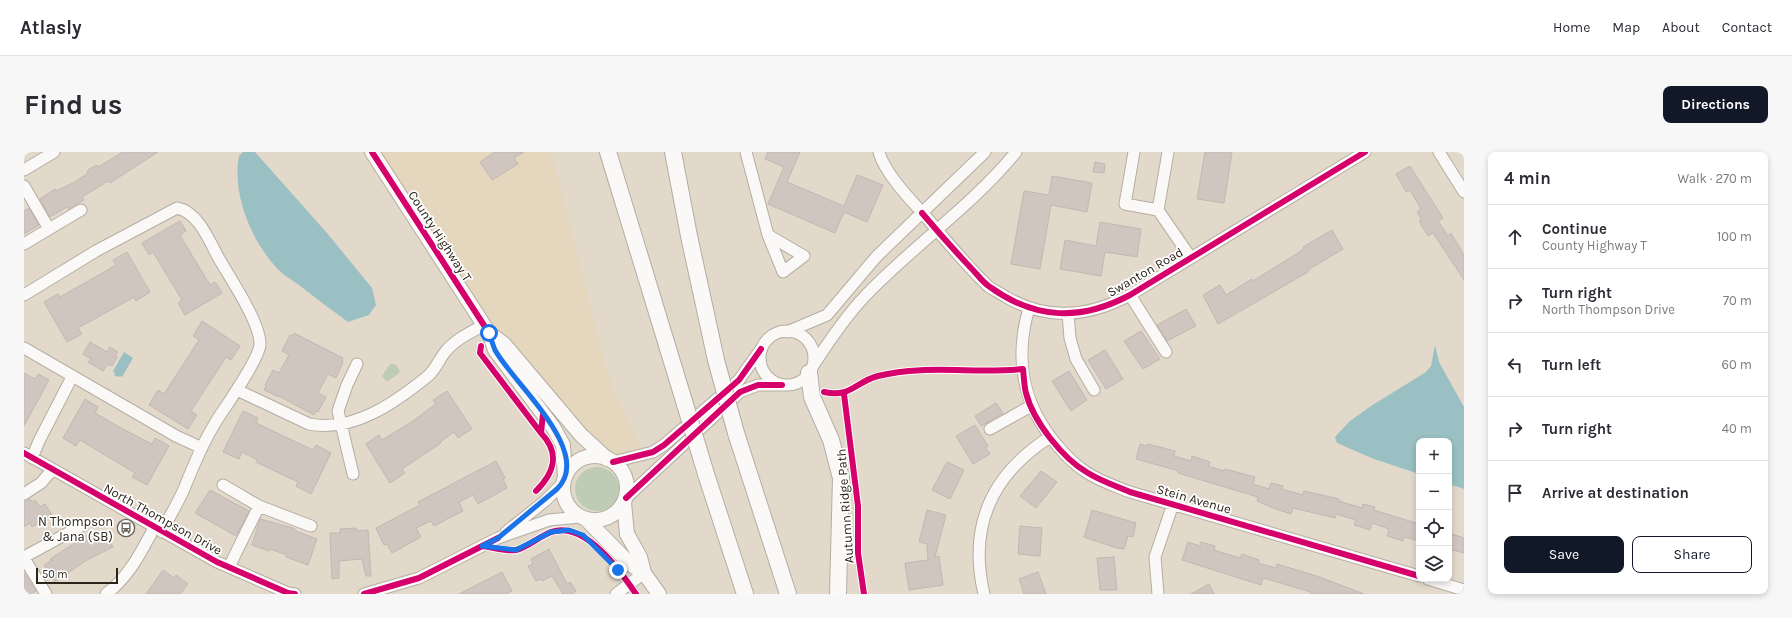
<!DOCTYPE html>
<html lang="en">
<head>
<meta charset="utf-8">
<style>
	:root { --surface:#fff; --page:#f7f7f7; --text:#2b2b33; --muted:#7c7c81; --line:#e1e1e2; --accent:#111827 }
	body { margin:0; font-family:Karla,sans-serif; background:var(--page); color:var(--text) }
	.controls { position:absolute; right:12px; bottom:12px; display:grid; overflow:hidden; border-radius:8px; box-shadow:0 2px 6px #0003 }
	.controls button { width:36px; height:36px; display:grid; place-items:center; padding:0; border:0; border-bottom:1px solid var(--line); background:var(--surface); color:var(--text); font:20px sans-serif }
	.scale { position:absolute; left:12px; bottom:10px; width:82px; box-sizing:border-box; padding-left:4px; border:2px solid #2a241a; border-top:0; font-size:11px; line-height:14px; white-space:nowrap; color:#2a241a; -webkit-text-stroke:3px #fff; paint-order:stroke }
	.stop { position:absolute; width:12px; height:12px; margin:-9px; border:3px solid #1a73e8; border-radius:50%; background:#fff }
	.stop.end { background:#1a73e8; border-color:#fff; box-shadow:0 1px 4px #0008 }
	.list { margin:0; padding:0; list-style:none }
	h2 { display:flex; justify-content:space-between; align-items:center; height:52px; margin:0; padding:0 16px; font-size:17px }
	h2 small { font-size:13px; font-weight:400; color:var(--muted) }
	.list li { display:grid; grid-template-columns:26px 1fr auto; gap:12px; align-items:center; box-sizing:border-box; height:64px; padding:0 16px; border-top:1px solid var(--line) }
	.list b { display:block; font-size:15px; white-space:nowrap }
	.list p { margin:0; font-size:13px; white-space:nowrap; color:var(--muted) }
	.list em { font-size:13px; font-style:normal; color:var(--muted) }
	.actions { display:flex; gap:8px; padding:12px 16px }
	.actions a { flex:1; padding:9px 0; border:1px solid var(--accent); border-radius:8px; text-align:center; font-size:14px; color:var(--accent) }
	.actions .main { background:var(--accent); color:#fff }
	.icon { flex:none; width:22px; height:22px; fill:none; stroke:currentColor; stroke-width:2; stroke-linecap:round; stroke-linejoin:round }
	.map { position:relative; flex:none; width:1440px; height:442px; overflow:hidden; border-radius:8px }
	header { display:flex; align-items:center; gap:24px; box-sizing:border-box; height:56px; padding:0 20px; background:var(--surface); border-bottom:1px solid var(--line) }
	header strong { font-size:19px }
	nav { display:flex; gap:22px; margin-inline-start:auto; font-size:14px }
	.intro { display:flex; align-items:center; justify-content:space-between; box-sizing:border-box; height:96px; padding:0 24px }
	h1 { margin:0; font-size:28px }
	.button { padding:10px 18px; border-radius:8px; background:var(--accent); color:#fff; font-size:14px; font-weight:700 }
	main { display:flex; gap:24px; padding:0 24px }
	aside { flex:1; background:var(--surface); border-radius:8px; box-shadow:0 2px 6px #0003 }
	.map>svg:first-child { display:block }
</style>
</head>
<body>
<header>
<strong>Atlasly</strong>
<nav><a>Home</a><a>Map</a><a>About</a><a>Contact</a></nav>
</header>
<div class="intro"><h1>Find us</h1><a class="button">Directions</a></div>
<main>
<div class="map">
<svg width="1440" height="442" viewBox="0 0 1440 442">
	<rect width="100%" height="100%" fill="#e2d9cb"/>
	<path fill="#e5d6be" d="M 348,0 L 527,0 L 585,226 L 619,303 L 589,310 L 480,192 Z"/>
	<path fill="#beccb6" d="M 366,212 L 371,212 L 376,219 L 374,222 L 363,230 L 358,224 Z
		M551 337a22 22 0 1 1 44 0a22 22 0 1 1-44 0Z"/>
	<path fill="#9ac0c3" d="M 219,0 L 231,0 L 303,81 L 348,136 L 352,153 L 345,163 L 324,170 C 308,158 291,146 275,133 C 267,127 257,122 251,114 C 226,86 208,41 215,4 Z
		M 1411,193 L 1415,210 L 1440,255 L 1440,337 L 1425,332 L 1425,289 L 1395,289 L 1395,322 L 1350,307 L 1313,291 L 1311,285 L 1326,269 L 1347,254 L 1402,220 L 1407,214 Z
		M 100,200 L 109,206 L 98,225 L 96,224 L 95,225 L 90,223 L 91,221 L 89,219 Z"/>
	<path fill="#d1c5c0" stroke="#c2b7b3" d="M 99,0 L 134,0 L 86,31 L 84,29 L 58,45 L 60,48 L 44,57 L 43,55 L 26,65 L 16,47 L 31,37 L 32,39 L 49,31 L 63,22 L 64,18 L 73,13 L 74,15 Z
		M 471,0 L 500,0 L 490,6 L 494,12 L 468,28 L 456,10 Z
		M 744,0 L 776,0 L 763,30 L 820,54 L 833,23 L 859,33 L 843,70 L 820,60 L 811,81 L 744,52 L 760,15 L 741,7 Z
		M 1181,0 L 1208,0 L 1200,51 L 1173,47 Z
		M 1071,10 L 1081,12 L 1080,21 L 1069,20 Z
		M 1386,14 L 1419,66 L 1414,69 L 1424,84 L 1427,81 L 1440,103 L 1440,128 L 1409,81 L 1404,84 L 1395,69 L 1398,68 L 1393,60 L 1397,57 L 1386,38 L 1382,40 L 1372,22 Z
		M 1028,24 L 1068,31 L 1063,60 L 1027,53 L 1016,117 L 987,112 L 1000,39 L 1025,43 Z
		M 5,56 L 15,73 L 0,82 L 0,59 Z
		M 156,69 L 162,79 L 156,83 L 169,105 L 186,133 L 191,130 L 198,141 L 161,163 L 154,151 L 158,148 L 129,100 L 125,103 L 118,91 Z
		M 1076,70 L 1117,77 L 1113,105 L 1081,100 L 1077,124 L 1036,117 L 1041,88 L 1072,94 Z
		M 1308,78 L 1319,97 L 1284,118 L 1284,120 L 1194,172 L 1179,143 L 1196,133 L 1202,143 L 1228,127 L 1229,129 L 1245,119 L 1280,97 L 1279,95 Z
		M 103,100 L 126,140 L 112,149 L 110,145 L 54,176 L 58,182 L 43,190 L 20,150 L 34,142 L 36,145 L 73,124 L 92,113 L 89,108 Z
		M 1162,157 L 1172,174 L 1143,189 L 1133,173 Z
		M 178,169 L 216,194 L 207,208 L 202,205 L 167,259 L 173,263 L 164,277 L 125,253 L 134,238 L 140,242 L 175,188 L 169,184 Z
		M 1117,179 L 1136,207 L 1119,217 L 1100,189 Z
		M 270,181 L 319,206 L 318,209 L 319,210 L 312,226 L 304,222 L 294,241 L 302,245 L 294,260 L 292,259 L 290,263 L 255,244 L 255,245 L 240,238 L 242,234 L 241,233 L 249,218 L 255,221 L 265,203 L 258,199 L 266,183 L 268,184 Z
		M 66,190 L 83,200 L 86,195 L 94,200 L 91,204 L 93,205 L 88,214 L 84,212 L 79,219 L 64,210 L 67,207 L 59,202 Z
		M 1081,198 L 1099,227 L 1082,237 L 1064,208 Z
		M 1045,219 L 1063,248 L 1047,259 L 1028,229 Z
		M 0,221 L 11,227 L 14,222 L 25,228 L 0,274 Z
		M 423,239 L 448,277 L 434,286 L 430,280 L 416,290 L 417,291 L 378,317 L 381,321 L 366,331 L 342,292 L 355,283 L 358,288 L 386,271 L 412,252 L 409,248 Z
		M 61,247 L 74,255 L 71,261 L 99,277 L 128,292 L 131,286 L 145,294 L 123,333 L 108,325 L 111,321 L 56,288 L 52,294 L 39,286 Z
		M 972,251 L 979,261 L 957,274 L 951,264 Z
		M 219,259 L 234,266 L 232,271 L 289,298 L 292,293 L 307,301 L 287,342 L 272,334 L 274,330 L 232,310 L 234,308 L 218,300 L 215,307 L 199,300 Z
		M 951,273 L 964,294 L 962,296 L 966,302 L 949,312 L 932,284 Z
		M 1116,292 L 1123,294 L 1124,292 L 1151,299 L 1150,304 L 1167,309 L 1168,304 L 1186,310 L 1184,314 L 1200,319 L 1201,317 L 1231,325 L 1229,332 L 1245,337 L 1247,331 L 1259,334 L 1258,337 L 1279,343 L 1280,339 L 1315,347 L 1315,349 L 1338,356 L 1339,352 L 1351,355 L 1350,358 L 1395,372 L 1395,389 L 1380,385 L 1379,389 L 1363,384 L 1365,377 L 1348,371 L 1346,378 L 1330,373 L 1332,368 L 1312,362 L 1311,366 L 1269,356 L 1267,362 L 1249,356 L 1233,349 L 1234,345 L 1154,321 L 1155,319 L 1112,307 Z
		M 472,309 L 481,326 L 479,327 L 483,336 L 454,352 L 449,343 L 435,350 L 439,359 L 410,374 L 407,369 L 392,376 L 397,385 L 368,401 L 363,392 L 360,393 L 352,376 L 396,353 L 394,350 Z
		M 923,310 L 940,318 L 926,347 L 908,338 Z
		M 1017,319 L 1033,330 L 1012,356 L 996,344 Z
		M 186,338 L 225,359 L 212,384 L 171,361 Z
		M 6,347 L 8,350 L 11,348 L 16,355 L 21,352 L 28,363 L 8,375 L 6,371 L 0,375 L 0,350 Z
		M 903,358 L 922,363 L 911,405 L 915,404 L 919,433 L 885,438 L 881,411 L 904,408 L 903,392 L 895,390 Z
		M 1068,358 L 1112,371 L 1109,385 L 1104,384 L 1100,397 L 1093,396 L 1060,385 Z
		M 236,367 L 269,376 L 274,380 L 293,387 L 284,413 L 262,405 L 263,403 L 246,397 L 245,399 L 228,393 Z
		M 996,374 L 1018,376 L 1016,404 L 994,402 Z
		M 332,376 L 333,379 L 344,378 L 347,424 L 342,424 L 338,407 L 315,409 L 315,426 L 308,427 L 306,381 L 316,381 L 316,377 Z
		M 79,378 L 89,395 L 63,408 L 31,430 L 20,413 L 28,408 L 26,407 L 63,383 L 64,385 L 71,380 L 72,383 Z
		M 1428,382 L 1440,386 L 1440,401 L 1425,397 Z
		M 1164,390 L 1176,394 L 1177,390 L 1191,394 L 1190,398 L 1216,406 L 1218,402 L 1235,408 L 1234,411 L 1252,416 L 1253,412 L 1293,424 L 1340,442 L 1286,442 L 1287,440 L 1239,426 L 1237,433 L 1158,408 Z
		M 525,397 L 543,432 L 546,430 L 552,439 L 548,442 L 539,442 L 528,424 L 518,429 L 517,427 L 512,429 L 504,414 L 509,412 L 507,407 Z
		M 1090,405 L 1093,438 L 1076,438 L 1073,406 Z
		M 139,418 L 150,426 L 152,423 L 164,432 L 156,442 L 122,442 Z
		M 478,420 L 488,439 L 482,442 L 435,442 Z
		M 1014,420 L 1022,442 L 1000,442 L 995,427 Z
		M 0,421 L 12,439 L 7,442 L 0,442 Z
		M 1185,432 L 1190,442 L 1167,442 Z"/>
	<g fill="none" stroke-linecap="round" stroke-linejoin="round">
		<defs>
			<path id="minor" d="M 722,0 L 744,83 L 759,120 L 780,104 L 744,83
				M 855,0 C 861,22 887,48 903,66 C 922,89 942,113 964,134 C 969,138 976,141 982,145 C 1023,169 1065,165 1106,143 L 1341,0
				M 1110,0 L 1101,52 L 1134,58 L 1167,106
				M 1415,0 L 1440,40
				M 0,18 L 30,0
				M 0,34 L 25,77 L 57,58
				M 1134,58 L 1144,0
				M 0,92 L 25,77
				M 0,143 L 72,99 L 153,56 C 174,60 185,88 194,105 C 206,126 236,170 236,192 C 236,204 210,242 203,253 C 184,279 172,307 160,337 C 154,351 145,365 138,380
				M 1106,143 L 1142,200
				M 1005,156 C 990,207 998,252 1033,293 C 1041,303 1050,312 1062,320 C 1075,329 1091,334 1106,340 L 1395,424
				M 1044,162 L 1046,186 L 1052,207 L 1070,238
				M736 206a27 27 0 1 1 54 0a27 27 0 1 1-54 0Z
				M 763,180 L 803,163 L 853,104 L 961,0
				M 0,196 L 152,284 L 178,296
				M 789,214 C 805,189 821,165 842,143 C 890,93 948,54 992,0
				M 213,238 L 285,272 C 329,281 372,250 404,224 C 412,217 415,207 422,199 C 432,187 447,180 460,173
				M 966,277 L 1007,254
				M 0,301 L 193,410 L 264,441 L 271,442
				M 8,306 L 15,289 L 48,225
				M 589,310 L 629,300 L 640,293 L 715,228 L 737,197
				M 329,322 L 314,259 L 323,233 L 333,212
				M 199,333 L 235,354 L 287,374
				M 0,342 L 17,331 L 28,318
				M 602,346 L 716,240 L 734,233 L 758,233
				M 482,380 L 521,349 L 540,330
				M 0,405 L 57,374
				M 0,406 L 22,442
				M 205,415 L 235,354
				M 1404,427 L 1440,438
				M 82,442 C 105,425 117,400 130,376
				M 340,442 L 395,426 L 474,386 L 525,368 L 556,365
				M 592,442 L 620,421
				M 960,442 C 944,374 968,322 1026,285
				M 1134,442 L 1131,405 L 1149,352"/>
			<path id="major" d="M 348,0 L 465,181 L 471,198 L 529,275 L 539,293 L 541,325
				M 465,181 L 480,192 L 557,283 L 583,307
				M539 336a32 32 0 1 1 64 0a32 32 0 1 1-64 0Z
				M 600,351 L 603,382 L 616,405 L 620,421 L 635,442
				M 562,367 L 606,412 L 620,421"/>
			<path id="highway" d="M 584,0 L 660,249
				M 649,0 L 665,84 L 692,208
				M 785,221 L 788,245 L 807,288 L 817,326 L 814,442
				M 712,281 L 764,442
				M 682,322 L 721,442"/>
		</defs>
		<use href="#minor" stroke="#b4ada2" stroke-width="13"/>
		<use href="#major" stroke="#b4ada2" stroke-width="16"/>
		<use href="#highway" stroke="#b4ada2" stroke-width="18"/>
		<use href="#minor" stroke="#fbf9f7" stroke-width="11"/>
		<use href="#major" stroke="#fbf9f7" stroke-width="14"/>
		<use href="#highway" stroke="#fbf9f7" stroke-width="16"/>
		<defs>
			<path id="highway-bridge" d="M 692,208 L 712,281
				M 660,249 L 682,322"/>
		</defs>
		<use href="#highway-bridge" stroke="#b4ada2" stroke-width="18" stroke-linecap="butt"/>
		<use href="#highway-bridge" stroke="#fbf9f7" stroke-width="16"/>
		<defs>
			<path id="cycleway" d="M 348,0 L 465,181
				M 898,61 C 914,80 930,98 947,116 C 953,122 959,131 966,135 C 1012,168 1057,169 1106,143 L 1341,0
				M 457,194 L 456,201 L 517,281
				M 800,240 C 827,246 831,230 854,224 C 901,212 951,222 999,217 C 1000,225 1000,234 1002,241 C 1009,269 1039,307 1064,321 C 1077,329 1092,334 1106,340 L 1395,424
				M 820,242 L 834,354 L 834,401 L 840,442
				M 0,301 L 193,410 L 264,441 L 271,442
				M 589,310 L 629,300 L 640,293 L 715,228 L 737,197
				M 512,339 C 530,321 537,302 517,281 L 519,262
				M 602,346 L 716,240 L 734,233 L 758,233
				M 458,394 C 467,395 484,400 492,398 C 502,396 516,384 527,380 C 560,368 596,418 612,442
				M 340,442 L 395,426 L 474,386"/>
		</defs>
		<use href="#cycleway" stroke="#fff" stroke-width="8"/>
		<use href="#cycleway" stroke="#d6006c" stroke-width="6"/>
	</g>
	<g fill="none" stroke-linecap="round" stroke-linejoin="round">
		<path stroke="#1a73e8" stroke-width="5" d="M 465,181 C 467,187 469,193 471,198 C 488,230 571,300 533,337 L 474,386 L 458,394 L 492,398 L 527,380 L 545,378 L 559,383 L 594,418"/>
	</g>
	<defs>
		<symbol id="bus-ring" viewBox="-11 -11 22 22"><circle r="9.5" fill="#fff" stroke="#6a6358" stroke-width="1.5"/><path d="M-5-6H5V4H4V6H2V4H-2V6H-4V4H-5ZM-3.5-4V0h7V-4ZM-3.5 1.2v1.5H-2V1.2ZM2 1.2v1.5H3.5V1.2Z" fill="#6a6358"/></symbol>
	</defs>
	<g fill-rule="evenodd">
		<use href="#bus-ring" x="92" y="366" width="20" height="20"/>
	</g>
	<g text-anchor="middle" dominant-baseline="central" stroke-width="3.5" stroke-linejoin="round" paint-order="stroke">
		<g font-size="13" fill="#2a241a" stroke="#fff">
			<text transform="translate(416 84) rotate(57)">County Highway T</text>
			<text transform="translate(1121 120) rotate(-30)">Swanton Road</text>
			<text transform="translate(1170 347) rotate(16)">Stein Avenue</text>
			<text transform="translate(821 354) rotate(-94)">Autumn Ridge Path</text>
			<text transform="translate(139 367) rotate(29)">North Thompson Drive</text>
		</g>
		<g font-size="13" fill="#2a241a" stroke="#fff" text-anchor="end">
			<text x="89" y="369">N Thompson<tspan x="89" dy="15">&amp; Jana (SB)</tspan></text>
		</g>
	</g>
</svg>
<div class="controls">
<button>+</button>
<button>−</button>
<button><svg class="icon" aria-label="locate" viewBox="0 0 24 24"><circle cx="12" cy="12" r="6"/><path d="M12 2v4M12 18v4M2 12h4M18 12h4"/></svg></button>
<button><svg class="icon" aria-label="layers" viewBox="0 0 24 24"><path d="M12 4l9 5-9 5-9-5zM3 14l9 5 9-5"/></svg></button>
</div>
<div class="scale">50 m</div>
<div class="stop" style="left:465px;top:181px"></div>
<div class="stop end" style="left:594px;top:418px"></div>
</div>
<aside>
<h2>4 min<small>Walk · 270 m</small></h2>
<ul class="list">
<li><svg class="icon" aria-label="ahead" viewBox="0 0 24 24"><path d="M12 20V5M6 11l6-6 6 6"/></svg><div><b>Continue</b><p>County Highway T</p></div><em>100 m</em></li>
<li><svg class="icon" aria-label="right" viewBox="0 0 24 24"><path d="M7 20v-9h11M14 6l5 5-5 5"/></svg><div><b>Turn right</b><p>North Thompson Drive</p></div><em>70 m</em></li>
<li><svg class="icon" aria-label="left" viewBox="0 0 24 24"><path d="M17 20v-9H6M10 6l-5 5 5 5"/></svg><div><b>Turn left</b></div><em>60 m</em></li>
<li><svg class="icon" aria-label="right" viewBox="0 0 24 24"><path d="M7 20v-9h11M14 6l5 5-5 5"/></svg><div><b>Turn right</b></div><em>40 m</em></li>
<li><svg class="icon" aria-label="arrive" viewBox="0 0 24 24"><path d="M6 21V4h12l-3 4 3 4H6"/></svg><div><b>Arrive at destination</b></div></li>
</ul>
<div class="actions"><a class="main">Save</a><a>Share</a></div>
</aside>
</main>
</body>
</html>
